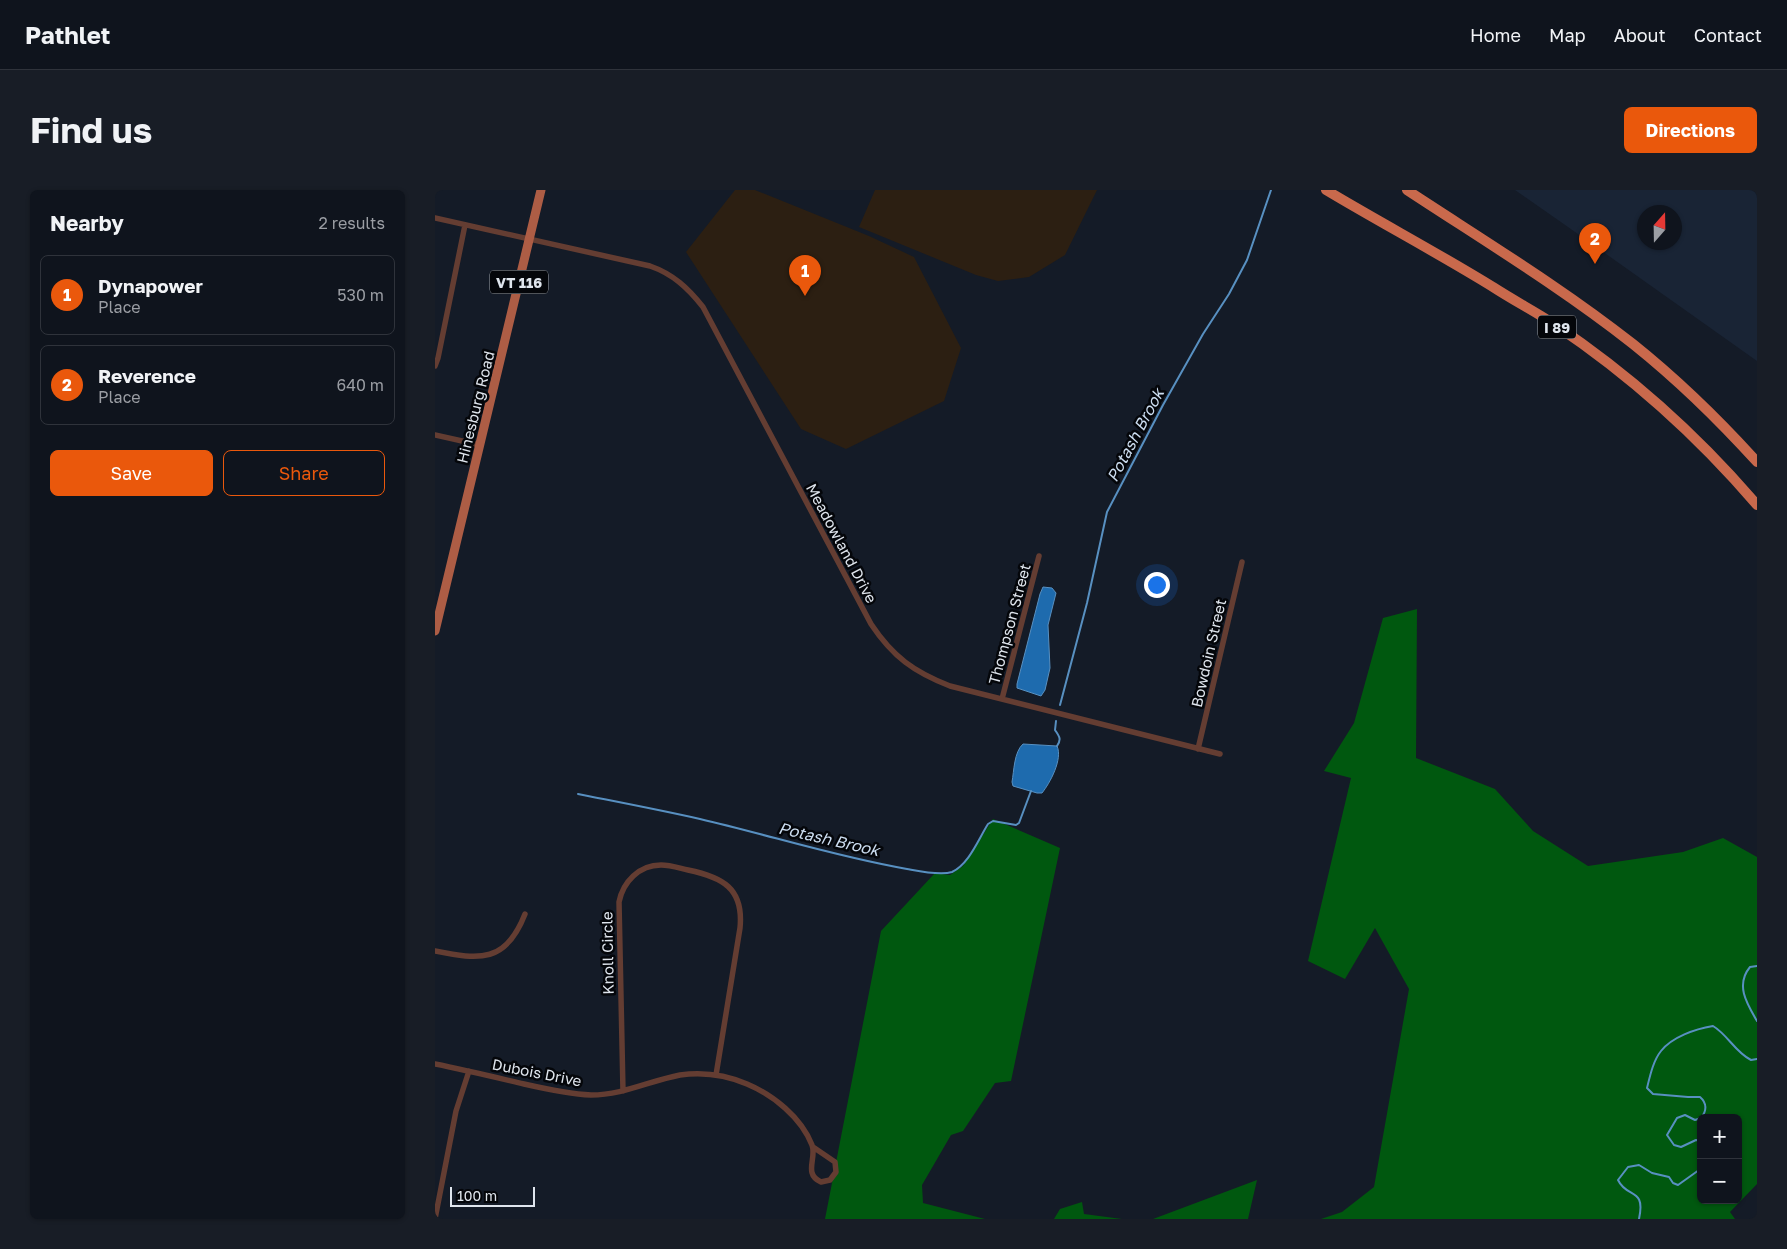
<!DOCTYPE html>
<html lang="en">
<head>
<meta charset="utf-8">
<style>
	:root { --surface:#0f141d; --page:#181d26; --text:#f1f3f6; --muted:#9b9ea4; --line:#2f333b; --accent:#ea580c }
	body { margin:0; font-family:"Golos Text",sans-serif; background:var(--page); color:var(--text) }
	.controls { position:absolute; right:15px; bottom:15px; display:grid; overflow:hidden; border-radius:8px; box-shadow:0 1px 4px #0004 }
	.controls button { width:45px; height:45px; display:grid; place-items:center; padding:0; border:0; border-bottom:1px solid var(--line); background:var(--surface); color:var(--text); font:25px sans-serif }
	.compass { position:absolute; left:1202px; top:15px; width:45px; height:45px; border-radius:50%; background:var(--surface); box-shadow:0 1px 4px #0004; rotate:20deg }
	.scale { position:absolute; left:15px; bottom:12px; width:85px; box-sizing:border-box; padding-left:5px; border:2px solid #dfe5ed; border-top:0; font-size:14px; line-height:18px; white-space:nowrap; color:#dfe5ed; -webkit-text-stroke:4px #04060a; paint-order:stroke }
	.you { position:absolute; left:721px; top:394px; width:18px; height:18px; margin:-12px; border:4px solid #fff; border-radius:50%; background:#1a73e8; box-shadow:0 0 0 8px #1a73e833 }
	.badge { display:grid; place-items:center; width:32px; height:32px; border-radius:50%; background:var(--accent); color:#fff; font-size:16px; font-weight:700 }
	.pin { position:absolute; translate:-50% -41px; filter:drop-shadow(0 1px 2px #0008) }
	.pin::after { content:''; position:absolute; top:26px; width:18px; height:15px; background:inherit; clip-path:polygon(0 0,100% 0,50% 100%) }
	.list { margin:0; padding:0; list-style:none }
	h2 { display:flex; justify-content:space-between; align-items:center; height:65px; margin:0; padding:0 20px; font-size:21px }
	h2 small { font-size:16px; font-weight:400; color:var(--muted) }
	.list li { display:grid; grid-template-columns:32px 1fr auto; gap:15px; align-items:center; box-sizing:border-box; height:80px; margin:0 10px 10px; padding:0 10px; border:1px solid var(--line); border-radius:8px }
	.list b { display:block; font-size:19px; white-space:nowrap }
	.list p { margin:0; font-size:16px; white-space:nowrap; color:var(--muted) }
	.list em { font-size:16px; font-style:normal; color:var(--muted) }
	.actions { display:flex; gap:10px; padding:15px 20px }
	.actions a { flex:1; padding:11px 0; border:1px solid var(--accent); border-radius:8px; text-align:center; font-size:18px; color:var(--accent) }
	.actions .main { background:var(--accent); color:#fff }
	.map { position:relative; flex:none; width:1322px; height:1029px; overflow:hidden; border-radius:8px }
	header { display:flex; align-items:center; gap:30px; box-sizing:border-box; height:70px; padding:0 25px; background:var(--surface); border-bottom:1px solid var(--line) }
	header strong { font-size:24px }
	nav { display:flex; gap:28px; margin-inline-start:auto; font-size:18px }
	.intro { display:flex; align-items:center; justify-content:space-between; box-sizing:border-box; height:120px; padding:0 30px }
	h1 { margin:0; font-size:35px }
	.button { padding:12px 22px; border-radius:8px; background:var(--accent); color:#fff; font-size:18px; font-weight:700 }
	main { display:flex; gap:30px; padding:0 30px }
	aside { flex:1; background:var(--surface); border-radius:8px; box-shadow:0 1px 4px #0004 }
	.map>svg:first-child { display:block }
</style>
</head>
<body>
<header>
<strong>Pathlet</strong>
<nav><a>Home</a><a>Map</a><a>About</a><a>Contact</a></nav>
</header>
<div class="intro"><h1>Find us</h1><a class="button">Directions</a></div>
<main>
<aside>
<h2>Nearby<small>2 results</small></h2>
<ul class="list">
<li><span class="badge">1</span><div><b>Dynapower</b><p>Place</p></div><em>530 m</em></li>
<li><span class="badge">2</span><div><b>Reverence</b><p>Place</p></div><em>640 m</em></li>
</ul>
<div class="actions"><a class="main">Save</a><a>Share</a></div>
</aside>
<div class="map">
<svg width="1322" height="1029" viewBox="0 0 1322 1029">
	<rect width="100%" height="100%" fill="#141b27"/>
	<path fill="#192435" fill-rule="evenodd" d="M 1080,0 L 1322,0 L 1322,171 L 1133,37 ZM 1210,22 L 1240,22 L 1240,52 L 1210,52 Z"/>
	<path fill="#2c1f12" d="M 300,0 L 320,0 L 434,46 L 479,67 L 526,158 L 509,211 L 411,259 L 366,239 L 251,62 Z
		M 440,0 L 662,0 L 630,65 L 594,87 L 563,91 L 541,85 L 424,37 Z"/>
	<path fill="#00580f" fill-rule="evenodd" d="M 982,419 L 981,568 L 1060,599 L 1098,641 L 1153,676 L 1248,662 L 1288,648 L 1322,667 L 1322,994 L 1295,1022 L 1300,1029 L 886,1029 L 907,1022 L 939,997 L 974,799 L 940,738 L 910,789 L 873,771 L 916,588 L 889,581 L 919,533 L 948,428 ZM 1266,928 L 1303,928 L 1303,1010 L 1266,1010 Z
		M 558,629 L 625,658 L 576,891 L 560,893 L 528,941 L 516,945 L 487,995 L 488,1013 L 550,1029 L 390,1029 L 446,741 L 500,683 L 515,685 L 528,676 Z
		M 822,990 L 813,1029 L 718,1029 Z
		M 647,1012 L 649,1024 L 687,1029 L 619,1029 L 625,1019 Z"/>
	<path fill="#1e6bae" stroke="#5890c1" d="M 608,397 L 617,398 L 621,403 L 613,435 L 615,478 L 610,500 L 606,506 L 582,498 L 582,494 L 605,404 Z
		M 588,554 L 622,556 C 628,569 615,593 607,603 L 602,603 L 578,596 L 577,592 C 579,581 579,562 588,554 Z"/>
	<g fill="none" stroke-linecap="round" stroke-linejoin="round">
		<path stroke="#5890c1" stroke-width="2" d="M 625,515 L 652,413 L 672,322 L 728,215 L 768,144 L 794,104 L 812,70 L 836,0
			M 621,531 L 620,540 C 624,546 627,549 622,556
			M 143,604 C 183,612 225,620 265,629 C 334,645 402,667 472,679 C 483,681 505,686 517,682 C 534,674 543,650 553,634 L 558,631 L 581,635 L 584,633 L 596,601
			M 1322,776 L 1315,777 C 1300,795 1312,814 1322,831
			M 1266,928 C 1272,921 1272,913 1265,907 L 1253,907 L 1218,904 L 1212,898 C 1215,886 1218,871 1226,861 C 1237,847 1260,839 1278,836 C 1293,845 1300,862 1316,870 L 1322,869
			M 1266,928 L 1260,930 L 1250,925 L 1242,928 L 1232,945 L 1239,955 L 1246,957 L 1261,950 L 1266,951
			M 1204,1029 C 1211,997 1192,1009 1183,990 L 1193,977 L 1204,975 L 1217,983 L 1234,987 L 1238,993 L 1243,995 L 1264,980 L 1266,977"/>
		<path stroke="#643d32" stroke-width="5.5" d="M 0,28 L 215,76 C 238,84 253,98 268,117 L 436,434 C 458,467 479,482 515,496 L 785,564
			M 0,176 L 3,168 L 30,35
			M 0,245 L 45,255
			M 567,509 L 604,366
			M 763,559 L 807,372
			M 0,761 C 45,770 71,773 90,724
			M 0,874 C 30,880 59,887 89,894 C 111,899 133,904 156,905 C 188,905 214,891 245,885 C 267,882 291,885 312,894 C 338,905 366,927 377,955 C 382,968 368,984 386,992 L 395,990 L 401,982 L 400,972 L 378,957
			M 188,901 L 184,712 C 188,692 204,675 226,675 C 235,675 244,678 253,680 C 287,687 309,698 305,738 L 281,885
			M 0,1029 L 21,921 L 34,881"/>
		<path stroke="#ad5d45" stroke-width="9" d="M 0,441 L 106,0"/>
		<path stroke="#c9694c" stroke-width="10" d="M 891,0 C 946,33 1003,63 1058,97 C 1078,110 1099,121 1119,134 C 1195,185 1263,246 1322,315
			M 972,0 C 1048,50 1127,98 1198,154 C 1243,190 1284,230 1322,272"/>
	</g>
	<g text-anchor="middle" dominant-baseline="central" stroke-width="5" stroke-linejoin="round" paint-order="stroke">
		<g fill="#04060a" stroke="#9da2a9" stroke-width="1">
			<rect x="55" y="80.5" width="58" height="23" rx="4"/>
			<rect x="1103" y="125.5" width="38" height="23" rx="4"/>
		</g>
		<g font-size="14" font-weight="bold" fill="#dfe5ed">
			<text x="84" y="92">VT 116</text>
			<text x="1122" y="137">I 89</text>
		</g>
		<g font-size="15" fill="#dfe5ed" stroke="#04060a">
			<text transform="translate(40 217) rotate(-76)">Hinesburg Road</text>
			<text transform="translate(407 353) rotate(62)">Meadowland Drive</text>
			<text transform="translate(574 434) rotate(-75)">Thompson Street</text>
			<text transform="translate(773 463) rotate(-77)">Bowdoin Street</text>
			<text transform="translate(172 763) rotate(-91)">Knoll Circle</text>
			<text transform="translate(102 882) rotate(11)">Dubois Drive</text>
		</g>
		<g font-size="16" font-style="italic" fill="#ccddf0" stroke="#04060a">
			<text transform="translate(700 245) rotate(-62)">Potash Brook</text>
			<text transform="translate(394 649) rotate(13)">Potash Brook</text>
		</g>
	</g>
</svg>
<div class="controls">
<button>+</button>
<button>−</button>
</div>
<svg class="compass" viewBox="-18 -18 36 36"><path d="M0-13l5 13h-10z" fill="#e53935"/><path d="M0 13l5-13h-10z" fill="#9b9ea4"/></svg>
<div class="scale">100 m</div>
<div class="you"></div>
<div class="pin badge" style="left:370px;top:106px">1</div>
<div class="pin badge" style="left:1160px;top:74px">2</div>
</div>
</main>
</body>
</html>
